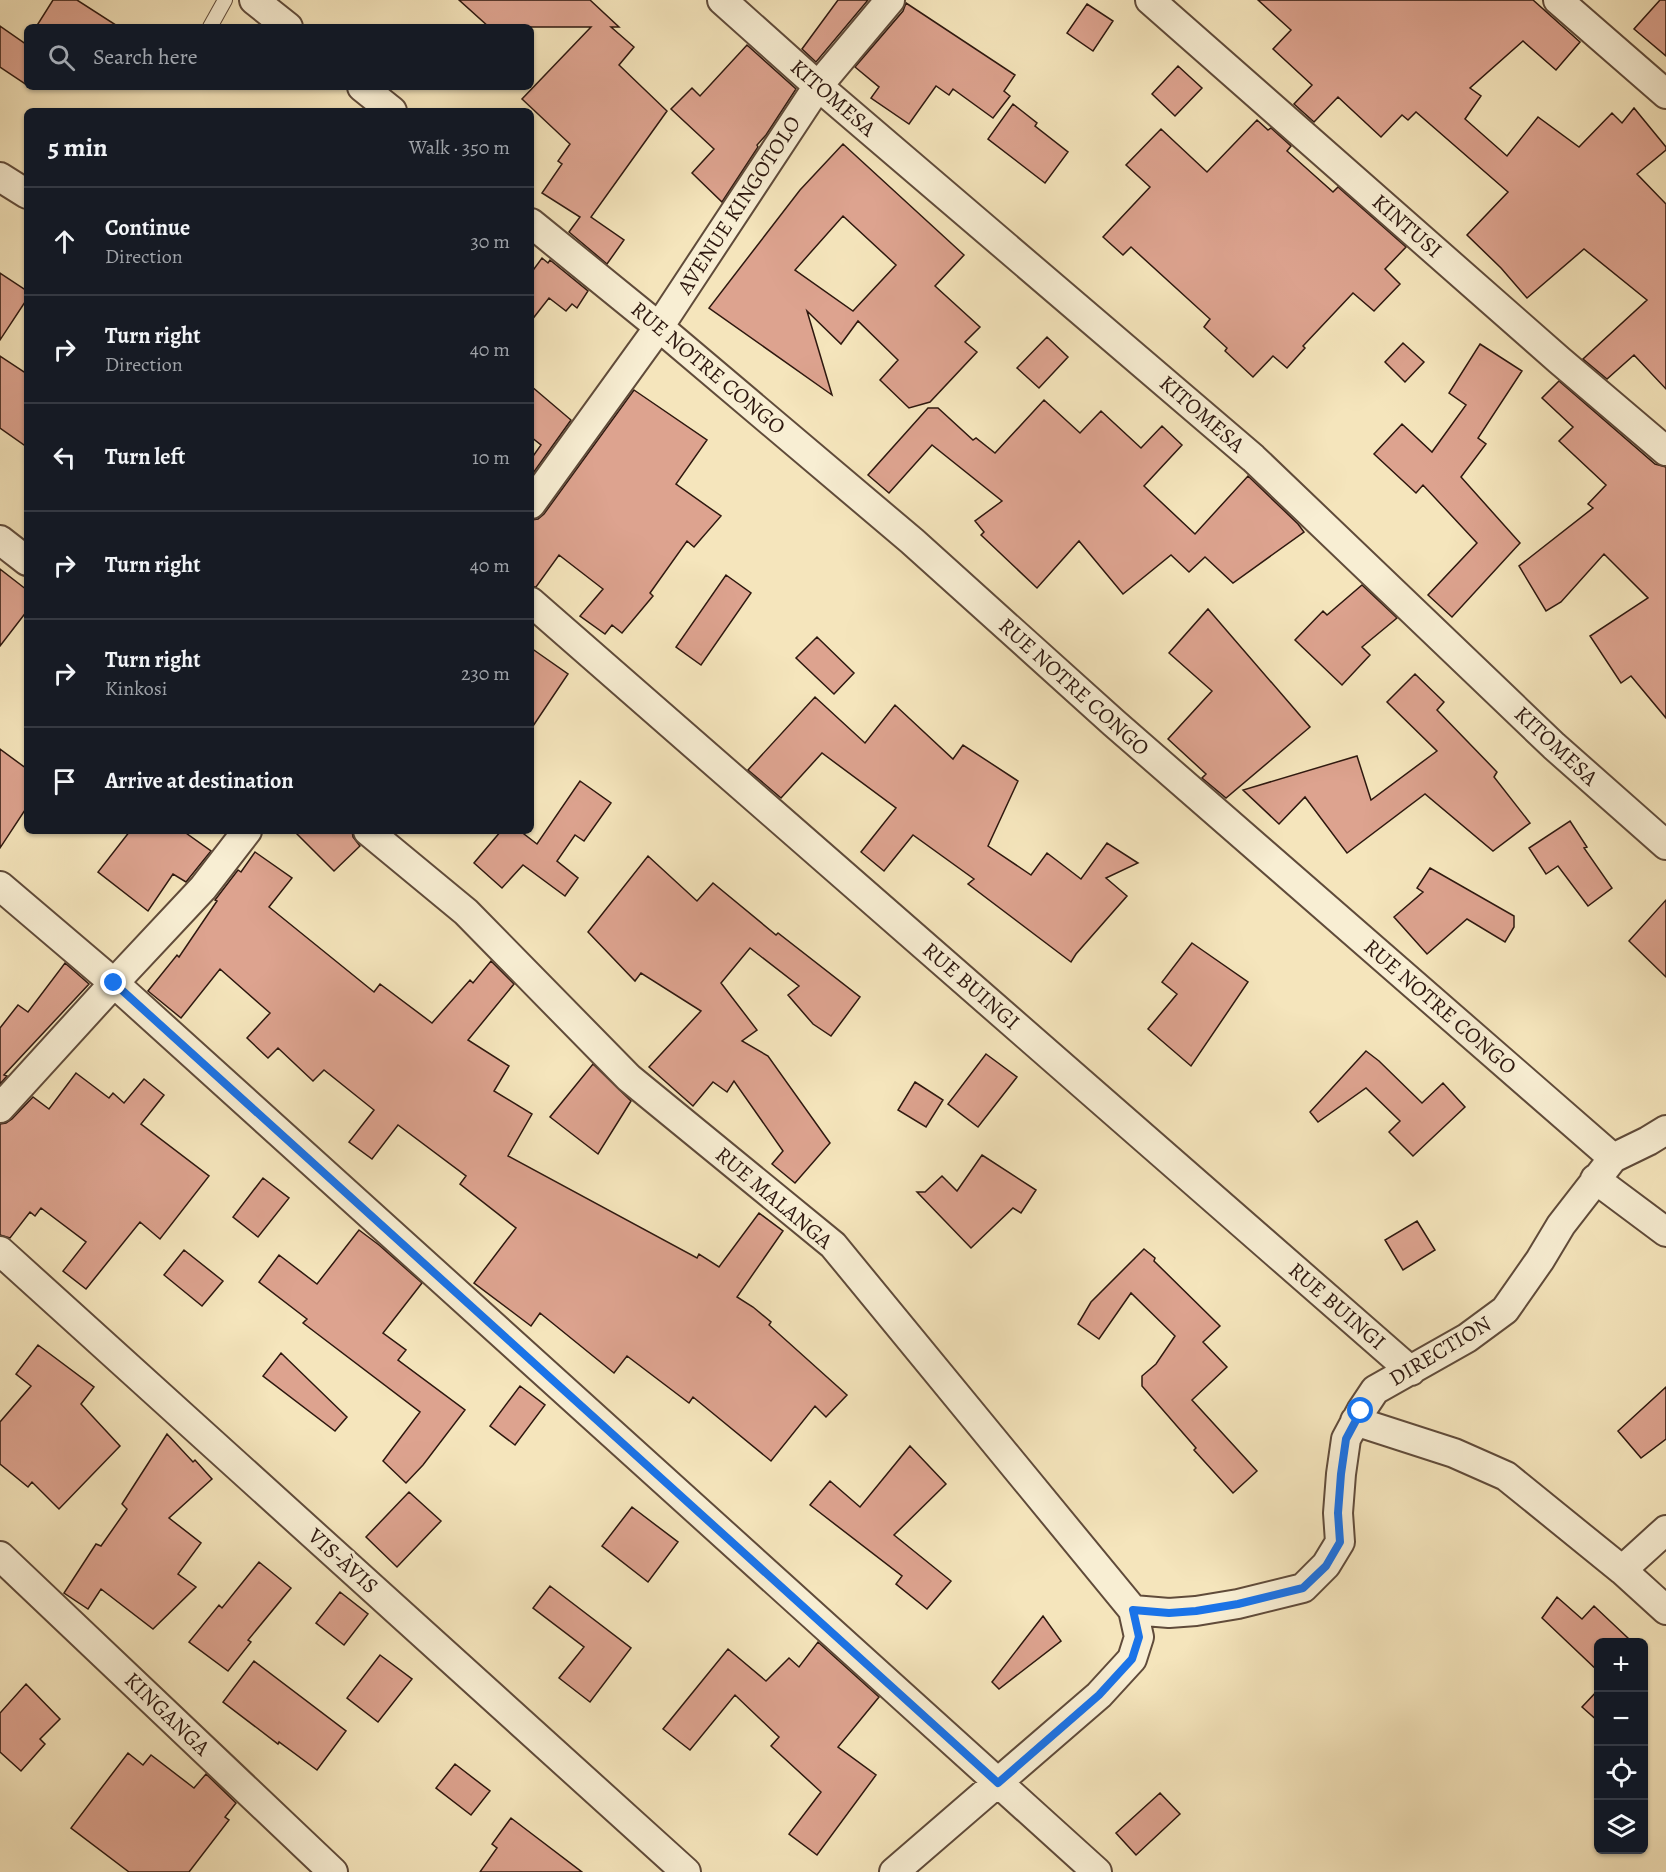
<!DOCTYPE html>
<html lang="en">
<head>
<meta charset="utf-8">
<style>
	:root { --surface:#171b24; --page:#242831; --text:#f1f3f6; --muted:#9ea1a6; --line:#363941 }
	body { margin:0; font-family:Alegreya,serif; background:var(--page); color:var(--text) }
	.controls { position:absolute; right:18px; bottom:18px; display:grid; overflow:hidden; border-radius:9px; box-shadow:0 2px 4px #0004 }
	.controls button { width:54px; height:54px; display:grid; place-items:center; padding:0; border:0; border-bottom:2px solid var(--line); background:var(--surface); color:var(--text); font:30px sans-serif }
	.stop { position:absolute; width:18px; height:18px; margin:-14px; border:4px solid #1a73e8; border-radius:50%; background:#fff }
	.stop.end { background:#1a73e8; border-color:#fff; box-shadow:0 2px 6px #0008 }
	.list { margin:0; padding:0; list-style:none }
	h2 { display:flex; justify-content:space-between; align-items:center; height:78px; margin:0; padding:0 24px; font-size:26px }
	h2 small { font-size:20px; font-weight:400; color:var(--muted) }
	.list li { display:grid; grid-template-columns:39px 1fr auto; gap:18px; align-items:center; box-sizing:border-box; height:108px; padding:0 24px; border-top:2px solid var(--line) }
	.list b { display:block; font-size:22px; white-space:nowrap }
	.list p { margin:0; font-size:20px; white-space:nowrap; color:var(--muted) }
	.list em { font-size:20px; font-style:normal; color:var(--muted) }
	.icon { flex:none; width:33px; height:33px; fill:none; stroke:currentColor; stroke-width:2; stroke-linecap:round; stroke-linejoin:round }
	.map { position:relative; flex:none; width:1666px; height:1872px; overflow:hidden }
	.search { position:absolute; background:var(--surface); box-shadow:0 2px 4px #0004; left:24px; top:24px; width:510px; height:66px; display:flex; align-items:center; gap:15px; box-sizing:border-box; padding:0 21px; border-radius:9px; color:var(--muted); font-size:22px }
	.panel { position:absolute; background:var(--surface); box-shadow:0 2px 4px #0004; left:24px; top:108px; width:510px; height:726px; border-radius:9px }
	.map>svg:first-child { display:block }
</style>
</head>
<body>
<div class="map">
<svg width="1666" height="1872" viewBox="0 0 1666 1872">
	<rect width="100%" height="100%" fill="#f5e5bc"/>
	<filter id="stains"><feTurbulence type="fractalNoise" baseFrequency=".00333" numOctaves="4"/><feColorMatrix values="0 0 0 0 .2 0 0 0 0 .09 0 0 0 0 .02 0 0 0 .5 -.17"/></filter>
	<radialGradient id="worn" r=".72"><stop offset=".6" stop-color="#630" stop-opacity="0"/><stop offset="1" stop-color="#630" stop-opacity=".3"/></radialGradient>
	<path fill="#dda38f" stroke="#2e180f" stroke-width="1.5" fill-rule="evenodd" d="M 53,0 L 77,0 L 119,27 L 36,27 Z
		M 459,0 L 590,0 L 619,27 L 611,27 L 634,47 L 619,65 L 667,111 L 591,217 L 624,240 L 607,264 L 569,232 L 580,217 L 542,193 L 562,164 L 558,161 L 570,144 L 522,99 L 591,27 L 489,27 Z
		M 838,0 L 868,0 L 816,62 L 802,49 Z
		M 1258,0 L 1533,0 L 1580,42 L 1556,70 L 1523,41 L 1470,88 L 1481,96 L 1465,119 L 1507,156 L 1538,117 L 1579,147 L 1612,113 L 1622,123 L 1634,108 L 1666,147 L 1666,150 L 1637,174 L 1666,204 L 1666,389 L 1634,355 L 1607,379 L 1583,359 L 1647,300 L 1584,249 L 1527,298 L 1501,268 L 1467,235 L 1508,192 L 1416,112 L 1408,120 L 1402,115 L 1381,137 L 1338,97 L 1314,122 L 1294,104 L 1312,85 L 1273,49 L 1291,30 Z
		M 1660,0 L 1666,0 L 1666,56 L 1634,29 Z
		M 906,3 L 1015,75 L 1004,91 L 1010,96 L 993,118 L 953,89 L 949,95 L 936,86 L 909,124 L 871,98 L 879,87 L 855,67 L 903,11 Z
		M 1087,4 L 1113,21 L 1093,51 L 1067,33 Z
		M 0,26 L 27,45 L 27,85 L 0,67 Z
		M 747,45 L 796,89 L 766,135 L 757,145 L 758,147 L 722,202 L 692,173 L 714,149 L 671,109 L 692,88 L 700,96 Z
		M 1178,66 L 1202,88 L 1175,116 L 1152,94 Z
		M 1013,104 L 1037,123 L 1035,126 L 1068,152 L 1045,183 L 988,139 Z
		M 1257,120 L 1268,130 L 1271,128 L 1291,146 L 1287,151 L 1333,192 L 1338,187 L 1406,247 L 1385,269 L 1400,284 L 1374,311 L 1353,293 L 1303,346 L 1305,348 L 1287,368 L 1273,356 L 1253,377 L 1225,351 L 1227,348 L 1204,327 L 1210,319 L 1131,247 L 1123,255 L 1103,237 L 1150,187 L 1126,165 L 1161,129 L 1207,172 Z
		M 843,144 L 964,255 L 935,286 L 980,327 L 965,342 L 977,352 L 930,402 L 909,408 L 880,380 L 898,360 L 858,321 L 841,344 L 807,311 L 832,395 L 709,308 L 800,190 ZM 843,216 L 896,265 L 853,311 L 795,270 Z
		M 542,258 L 548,263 L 550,260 L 588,291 L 577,308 L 572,304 L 566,311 L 549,298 L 531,321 L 531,273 Z
		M 0,273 L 27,291 L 27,299 L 0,340 Z
		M 1047,337 L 1068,357 L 1039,388 L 1017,368 Z
		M 1403,343 L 1424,362 L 1405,382 L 1385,362 Z
		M 1480,344 L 1522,371 L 1478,438 L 1486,444 L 1461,477 L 1520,543 L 1452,617 L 1428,595 L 1477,543 L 1423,485 L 1416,493 L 1374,454 L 1402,424 L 1432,452 L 1466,405 L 1449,393 Z
		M 0,356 L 27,374 L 27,447 L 0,428 Z
		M 1559,381 L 1655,464 L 1666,467 L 1666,718 L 1631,676 L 1621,683 L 1590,636 L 1648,598 L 1604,554 L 1561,602 L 1546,611 L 1519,566 L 1593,508 L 1588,504 L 1606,485 L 1559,441 L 1573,427 L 1542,398 Z
		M 531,386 L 571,420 L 531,476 L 531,459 L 541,445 L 531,437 Z
		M 634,390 L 707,440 L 676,484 L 721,516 L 694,547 L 687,541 L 650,593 L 653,596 L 622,633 L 612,625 L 605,634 L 580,616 L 603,589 L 559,555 L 536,587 L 531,586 L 531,520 L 538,519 L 544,514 Z
		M 1044,400 L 1080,433 L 1101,411 L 1141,448 L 1162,426 L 1182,445 L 1144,486 L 1195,534 L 1248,476 L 1298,524 L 1304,532 L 1233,583 L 1205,557 L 1189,572 L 1171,555 L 1123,594 L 1079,541 L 1037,588 L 981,535 L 984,532 L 975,521 L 1002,501 L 932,445 L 889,493 L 868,475 L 928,408 L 938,408 L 973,440 L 976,438 L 995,453 Z
		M 0,569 L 27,590 L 27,611 L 0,646 Z
		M 726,575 L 751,593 L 701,665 L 676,647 Z
		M 1362,585 L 1397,618 L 1362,647 L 1370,655 L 1342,685 L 1295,640 L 1323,611 L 1327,615 Z
		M 1208,609 L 1310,727 L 1226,798 L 1202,778 L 1206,774 L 1168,739 L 1212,691 L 1169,653 Z
		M 817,637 L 854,673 L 834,694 L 796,658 Z
		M 531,648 L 568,674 L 531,729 Z
		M 1415,674 L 1444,702 L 1437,710 L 1497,772 L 1494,777 L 1530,823 L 1493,851 L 1425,794 L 1347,853 L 1305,797 L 1279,824 L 1243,790 L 1357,756 L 1371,800 L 1437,751 L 1387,702 Z
		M 815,697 L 865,743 L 895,705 L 953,759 L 963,745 L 1018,781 L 988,846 L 1031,875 L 1047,853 L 1081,879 L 1107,843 L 1138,863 L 1106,878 L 1127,896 L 1076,954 L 1071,962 L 968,884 L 974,879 L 913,835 L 884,871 L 861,852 L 896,808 L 822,753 L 781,798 L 748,770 Z
		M 0,749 L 27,769 L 27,807 L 0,848 Z
		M 580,781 L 611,803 L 584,841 L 575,835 L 557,861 L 578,878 L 565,896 L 523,865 L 502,888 L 474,863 L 501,831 L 520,831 L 537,844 Z
		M 1570,821 L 1587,847 L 1584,848 L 1612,888 L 1588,906 L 1558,866 L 1546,874 L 1529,848 Z
		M 130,831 L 183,831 L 211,851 L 186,882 L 173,874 L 148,911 L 98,872 Z
		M 294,831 L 352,831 L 353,837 L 360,846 L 334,871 Z
		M 255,852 L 292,878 L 269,907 L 374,992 L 380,984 L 432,1023 L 470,980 L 473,983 L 491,961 L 514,984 L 468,1040 L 509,1066 L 494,1091 L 532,1114 L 508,1156 L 697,1258 L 699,1254 L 719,1267 L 759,1213 L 783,1231 L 737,1297 L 753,1307 L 771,1322 L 769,1325 L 847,1395 L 826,1417 L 815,1406 L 771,1461 L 693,1397 L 689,1403 L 627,1356 L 614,1373 L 540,1313 L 531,1326 L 474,1283 L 516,1228 L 460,1184 L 466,1176 L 398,1125 L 372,1159 L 349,1142 L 374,1110 L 324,1070 L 313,1081 L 278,1048 L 268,1058 L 247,1038 L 270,1013 L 220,969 L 181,1018 L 148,991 L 177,955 L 179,957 L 217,901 L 215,900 L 238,870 L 241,872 Z
		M 648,856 L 697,901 L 713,883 L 776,935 L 778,933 L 860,997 L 831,1036 L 813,1024 L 788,995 L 799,986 L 750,948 L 721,983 L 757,1030 L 742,1041 L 768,1056 L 830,1143 L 795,1183 L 772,1164 L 783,1151 L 734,1081 L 727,1092 L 713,1082 L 693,1106 L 649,1067 L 701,1011 L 641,973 L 635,981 L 588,932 Z
		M 1430,868 L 1514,916 L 1514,927 L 1505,942 L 1467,919 L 1427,954 L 1394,917 L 1423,892 L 1417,888 Z
		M 1666,900 L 1666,977 L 1629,941 Z
		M 1192,943 L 1248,982 L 1191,1066 L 1148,1029 L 1177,994 L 1162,982 Z
		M 65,963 L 89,984 L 4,1075 L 7,1076 L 0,1084 L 0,1028 L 18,1005 L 28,1012 Z
		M 1366,1051 L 1379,1061 L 1422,1103 L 1443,1083 L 1465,1107 L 1413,1156 L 1389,1132 L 1400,1121 L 1366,1088 L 1318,1122 L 1310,1112 Z
		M 986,1054 L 1017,1077 L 978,1127 L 948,1104 Z
		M 593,1064 L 631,1101 L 598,1154 L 550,1117 Z
		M 76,1073 L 109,1098 L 113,1093 L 124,1103 L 144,1079 L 164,1095 L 141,1124 L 209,1176 L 160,1239 L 140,1222 L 86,1289 L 63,1271 L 86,1242 L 41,1208 L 35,1216 L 30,1212 L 10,1238 L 0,1235 L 0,1124 L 6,1123 L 12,1119 L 33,1097 L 49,1109 Z
		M 915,1082 L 943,1100 L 926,1127 L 898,1110 Z
		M 982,1155 L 1036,1190 L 1021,1213 L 1013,1208 L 971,1248 L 917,1192 L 925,1192 L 942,1176 L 957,1191 Z
		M 263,1178 L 289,1198 L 258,1237 L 233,1217 Z
		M 1417,1221 L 1435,1250 L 1403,1270 L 1385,1240 Z
		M 359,1230 L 379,1245 L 422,1283 L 383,1333 L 406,1350 L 398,1360 L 465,1410 L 423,1465 L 406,1483 L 383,1461 L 420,1412 L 303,1323 L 307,1319 L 259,1282 L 279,1255 L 317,1284 Z
		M 1144,1249 L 1155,1258 L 1154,1261 L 1220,1326 L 1203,1342 L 1227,1367 L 1192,1400 L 1257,1471 L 1233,1493 L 1194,1450 L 1196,1448 L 1142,1386 L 1142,1376 L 1156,1364 L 1175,1336 L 1131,1293 L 1099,1339 L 1078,1324 L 1091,1302 Z
		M 184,1250 L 223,1281 L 202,1306 L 164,1275 Z
		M 38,1345 L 94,1387 L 81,1404 L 120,1446 L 59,1509 L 32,1482 L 28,1487 L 0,1464 L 0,1422 L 31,1386 L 16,1374 Z
		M 281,1353 L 347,1417 L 335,1431 L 263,1376 Z
		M 520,1386 L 545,1405 L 515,1445 L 490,1426 Z
		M 1666,1387 L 1666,1439 L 1641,1458 L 1618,1431 Z
		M 167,1434 L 193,1462 L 195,1460 L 212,1479 L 169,1518 L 201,1543 L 178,1574 L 196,1587 L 153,1629 L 101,1589 L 88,1609 L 64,1593 L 96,1544 L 101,1546 L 127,1509 L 122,1504 Z
		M 910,1446 L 946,1484 L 894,1535 L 951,1581 L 927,1609 L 896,1584 L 902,1576 L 810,1505 L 830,1481 L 860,1507 Z
		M 409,1492 L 441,1521 L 397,1567 L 366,1537 Z
		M 632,1507 L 678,1542 L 648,1582 L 602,1546 Z
		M 259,1562 L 291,1588 L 248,1640 L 251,1642 L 228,1671 L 189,1642 L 219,1605 L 222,1608 Z
		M 550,1586 L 631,1648 L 590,1702 L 559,1678 L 584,1647 L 533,1608 Z
		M 340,1592 L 368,1614 L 344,1645 L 316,1623 Z
		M 1557,1597 L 1582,1619 L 1594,1606 L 1629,1639 L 1626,1642 L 1599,1642 L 1598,1671 L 1542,1618 Z
		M 1043,1616 L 1061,1641 L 999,1689 L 992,1682 Z
		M 818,1642 L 879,1697 L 838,1747 L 876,1775 L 817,1855 L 789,1834 L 821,1792 L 771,1746 L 779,1737 L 735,1695 L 690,1750 L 663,1729 L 728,1649 L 766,1681 L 789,1658 L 799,1667 Z
		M 380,1655 L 412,1679 L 378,1722 L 347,1698 Z
		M 254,1661 L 346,1731 L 317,1770 L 279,1742 L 278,1744 L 223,1702 Z
		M 26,1684 L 60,1719 L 40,1739 L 45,1744 L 21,1771 L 0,1752 L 0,1713 Z
		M 1599,1689 L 1599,1722 L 1582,1707 Z
		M 128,1753 L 143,1765 L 151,1755 L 194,1788 L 206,1774 L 236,1803 L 225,1817 L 229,1820 L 189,1872 L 129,1872 L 71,1828 Z
		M 455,1764 L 490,1791 L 471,1815 L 436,1788 Z
		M 1160,1793 L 1180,1814 L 1136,1855 L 1116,1833 Z
		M 511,1818 L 582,1872 L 480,1872 L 497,1848 L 492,1844 Z"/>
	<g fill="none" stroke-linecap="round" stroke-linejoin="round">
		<defs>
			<path id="lane" d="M 210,27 L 225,0"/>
			<path id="street" d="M 254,0 L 288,27
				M 722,0 L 818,86 L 1253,458 L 1554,746 L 1666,845
				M 1150,0 L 1559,360 L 1666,451
				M 1558,0 L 1666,94
				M 362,87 L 392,111
				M 0,177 L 27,194
				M 531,223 L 659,327 L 912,541 L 1114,723 L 1613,1158
				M 531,504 L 659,327 L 818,86 L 890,0
				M 0,540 L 27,561
				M 531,602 L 1411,1371
				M 368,831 L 466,912 L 629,1078 L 833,1245 L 1133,1610 L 1139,1637 L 1132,1659 L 1099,1695 L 894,1872
				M 0,886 L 114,983 L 1097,1872
				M 0,1108 L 114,983 L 203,888 L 247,831
				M 1595,1179 L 1666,1232
				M 0,1251 L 686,1872
				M 1355,1421 L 1454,1453 L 1506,1476 L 1622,1570
				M 1666,1530 L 1622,1570 L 1666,1610
				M 0,1556 L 333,1872
				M 1133,1610 L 1169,1613 L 1196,1611 L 1238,1604 L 1303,1588 L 1326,1565 L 1340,1542 L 1338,1513 L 1341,1474 L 1346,1439 L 1361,1411 L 1375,1390 L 1467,1338 L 1505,1310 L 1540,1260 L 1561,1225 L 1613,1158 L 1648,1141 L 1666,1130"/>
		</defs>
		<use href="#lane" stroke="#604b3a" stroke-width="16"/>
		<use href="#street" stroke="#604b3a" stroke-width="32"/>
		<use href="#lane" stroke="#f8eed3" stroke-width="14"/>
		<use href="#street" stroke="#f8eed3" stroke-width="28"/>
	</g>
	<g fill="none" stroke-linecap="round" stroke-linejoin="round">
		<path stroke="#1a73e8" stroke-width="8" d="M 114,983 L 998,1783 L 1099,1695 L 1132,1659 L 1139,1637 L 1133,1610 L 1169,1613 L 1196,1611 L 1238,1604 L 1303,1588 L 1326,1566 L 1340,1542 L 1338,1513 L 1341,1474 L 1346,1439 L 1361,1411"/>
	</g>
	<g text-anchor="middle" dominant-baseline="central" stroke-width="6" stroke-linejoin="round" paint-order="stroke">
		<g font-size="22" fill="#2e180f" stroke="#f8eed3">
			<text transform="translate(833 98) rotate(41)">KITOMESA</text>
			<text transform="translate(739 205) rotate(-57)">AVENUE KINGOTOLO</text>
			<text transform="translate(1407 226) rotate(41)">KINTUSI</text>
			<text transform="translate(708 368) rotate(40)">RUE NOTRE CONGO</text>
			<text transform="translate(1202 414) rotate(41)">KITOMESA</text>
			<text transform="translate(1074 687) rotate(42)">RUE NOTRE CONGO</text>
			<text transform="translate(1556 746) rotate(43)">KITOMESA</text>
			<text transform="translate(971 986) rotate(41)">RUE BUINGI</text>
			<text transform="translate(1440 1007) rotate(41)">RUE NOTRE CONGO</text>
			<text transform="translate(774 1198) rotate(40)">RUE MALANGA</text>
			<text transform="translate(1337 1306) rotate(41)">RUE BUINGI</text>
			<text transform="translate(1440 1351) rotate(-31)">DIRECTION</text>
			<text transform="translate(343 1561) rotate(42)">VIS-ÀVIS</text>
			<text transform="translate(167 1714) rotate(44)">KINGANGA</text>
		</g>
	</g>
	<rect width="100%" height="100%" filter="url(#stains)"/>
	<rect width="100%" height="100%" fill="url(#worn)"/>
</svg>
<div class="controls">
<button>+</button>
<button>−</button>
<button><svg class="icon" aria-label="locate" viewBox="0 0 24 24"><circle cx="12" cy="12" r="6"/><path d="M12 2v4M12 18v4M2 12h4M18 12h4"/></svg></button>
<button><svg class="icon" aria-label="layers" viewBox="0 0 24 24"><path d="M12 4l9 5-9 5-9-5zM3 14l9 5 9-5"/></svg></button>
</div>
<div class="stop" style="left:1361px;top:1411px"></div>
<div class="stop end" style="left:114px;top:983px"></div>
<div class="search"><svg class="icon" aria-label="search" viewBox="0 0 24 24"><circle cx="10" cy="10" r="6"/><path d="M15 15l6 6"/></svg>Search here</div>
<section class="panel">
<h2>5 min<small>Walk · 350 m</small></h2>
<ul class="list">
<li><svg class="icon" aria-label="ahead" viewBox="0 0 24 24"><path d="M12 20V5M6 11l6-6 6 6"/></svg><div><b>Continue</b><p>Direction</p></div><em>30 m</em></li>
<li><svg class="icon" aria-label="right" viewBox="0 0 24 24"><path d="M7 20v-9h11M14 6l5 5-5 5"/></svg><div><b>Turn right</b><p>Direction</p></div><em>40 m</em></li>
<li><svg class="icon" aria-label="left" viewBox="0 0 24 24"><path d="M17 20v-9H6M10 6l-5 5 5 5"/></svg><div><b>Turn left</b></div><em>10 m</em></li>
<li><svg class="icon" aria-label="right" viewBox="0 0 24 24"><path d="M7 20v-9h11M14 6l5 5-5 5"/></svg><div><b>Turn right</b></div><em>40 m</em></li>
<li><svg class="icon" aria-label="right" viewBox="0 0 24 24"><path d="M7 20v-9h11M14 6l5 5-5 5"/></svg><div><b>Turn right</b><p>Kinkosi</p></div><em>230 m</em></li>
<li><svg class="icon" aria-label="arrive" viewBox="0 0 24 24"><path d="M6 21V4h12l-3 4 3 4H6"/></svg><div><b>Arrive at destination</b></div></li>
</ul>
</section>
</div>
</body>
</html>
